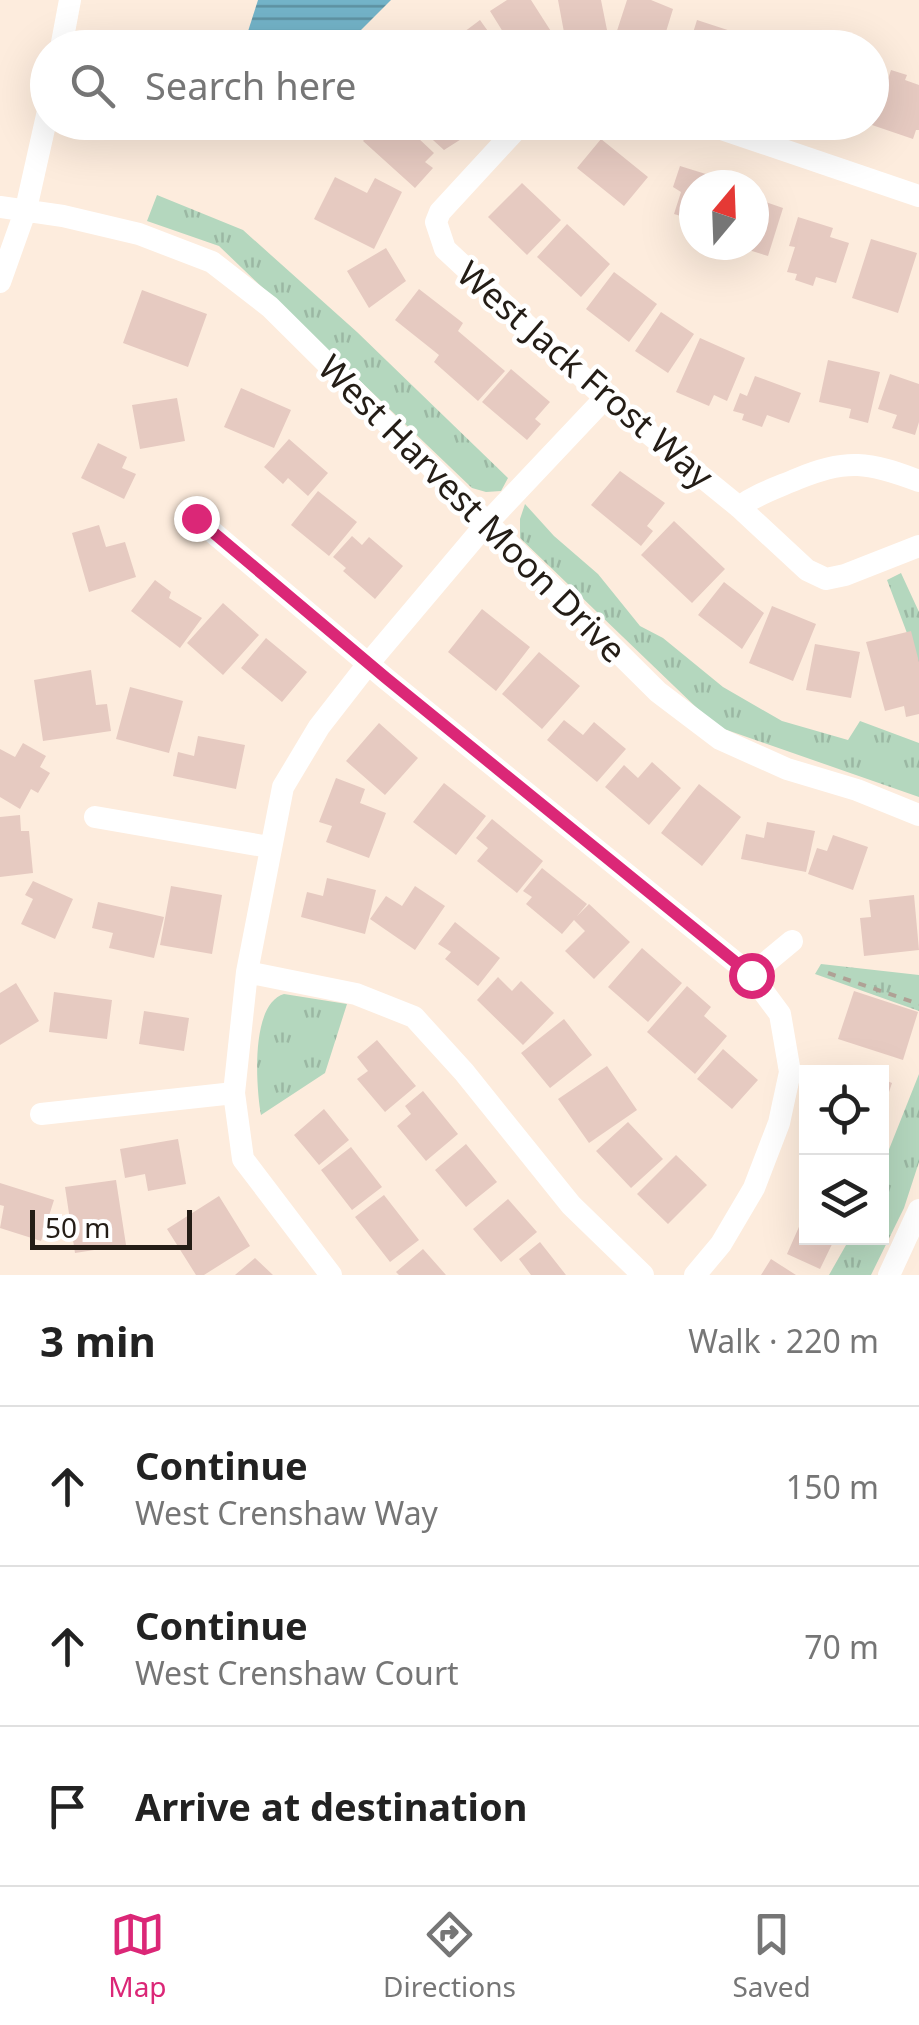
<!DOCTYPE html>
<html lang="en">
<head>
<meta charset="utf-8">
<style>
	:root { --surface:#fff; --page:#f2f2f2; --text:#222; --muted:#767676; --line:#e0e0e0; --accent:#db2777 }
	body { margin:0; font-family:"Noto Sans",sans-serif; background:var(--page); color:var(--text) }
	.controls { position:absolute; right:30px; bottom:30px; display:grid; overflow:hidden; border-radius:0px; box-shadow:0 10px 40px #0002 }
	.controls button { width:90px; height:90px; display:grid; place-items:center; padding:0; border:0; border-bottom:2px solid var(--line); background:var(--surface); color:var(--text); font:50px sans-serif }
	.compass { position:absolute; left:679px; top:170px; width:90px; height:90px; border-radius:50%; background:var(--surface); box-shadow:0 10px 40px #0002; rotate:19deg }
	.scale { position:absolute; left:30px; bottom:25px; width:162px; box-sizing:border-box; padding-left:10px; border:5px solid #241d16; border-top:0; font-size:28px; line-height:35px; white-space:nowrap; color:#241d16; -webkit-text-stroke:8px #fff; paint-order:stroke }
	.stop { position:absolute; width:30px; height:30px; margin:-22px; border:8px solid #db2777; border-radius:50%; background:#fff }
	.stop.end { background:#db2777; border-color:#fff; box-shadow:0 2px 10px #0008 }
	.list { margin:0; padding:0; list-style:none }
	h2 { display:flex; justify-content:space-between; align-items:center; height:130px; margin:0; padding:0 40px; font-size:42px }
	h2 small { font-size:32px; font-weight:400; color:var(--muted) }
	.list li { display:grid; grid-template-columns:65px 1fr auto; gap:30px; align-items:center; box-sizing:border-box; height:160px; padding:0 40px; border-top:2px solid var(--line) }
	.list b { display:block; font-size:38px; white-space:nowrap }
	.list p { margin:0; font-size:32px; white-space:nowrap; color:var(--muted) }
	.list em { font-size:32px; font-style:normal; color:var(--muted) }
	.icon { flex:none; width:55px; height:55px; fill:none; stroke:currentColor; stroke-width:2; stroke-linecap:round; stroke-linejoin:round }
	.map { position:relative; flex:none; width:919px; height:1275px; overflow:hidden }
	.search { position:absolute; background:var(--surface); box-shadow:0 10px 40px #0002; left:30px; right:30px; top:30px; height:110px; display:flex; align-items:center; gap:25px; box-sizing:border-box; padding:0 35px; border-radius:55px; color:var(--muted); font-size:38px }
	.sheet { height:610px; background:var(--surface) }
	nav { display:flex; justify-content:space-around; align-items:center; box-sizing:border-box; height:140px; border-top:2px solid var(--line); background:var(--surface); font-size:28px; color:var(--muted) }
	nav a { display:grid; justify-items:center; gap:5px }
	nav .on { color:var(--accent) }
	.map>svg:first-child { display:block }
</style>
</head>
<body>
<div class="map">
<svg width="919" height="1275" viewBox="0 0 919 1275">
	<defs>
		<pattern id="park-tufts" width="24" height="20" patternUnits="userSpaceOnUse" patternTransform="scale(2.5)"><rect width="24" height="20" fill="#b4d7be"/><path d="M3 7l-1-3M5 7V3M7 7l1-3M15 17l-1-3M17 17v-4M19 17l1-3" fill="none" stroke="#9bb8a3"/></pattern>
		<pattern id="water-rules" width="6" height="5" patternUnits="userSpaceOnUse" patternTransform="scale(2.5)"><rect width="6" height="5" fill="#73b3c8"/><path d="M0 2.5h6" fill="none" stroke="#5e91a1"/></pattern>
	</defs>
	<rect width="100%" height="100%" fill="#fdecdd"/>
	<path fill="url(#park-tufts)" d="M 157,195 L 243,230 L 357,332 L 508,478 L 501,491 L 486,492 L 472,488 L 219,246 L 147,221 Z
		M 525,504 L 554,536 L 598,574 L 640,626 L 663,638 L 723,687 L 782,721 L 848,740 L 860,721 L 919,743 L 919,797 L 724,729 L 700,711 L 520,538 L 520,519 Z
		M 901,573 L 919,612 L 919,665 L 887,580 Z
		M 821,964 L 919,975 L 919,1011 L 815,974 Z
		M 284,994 L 347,1004 L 325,1073 L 261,1115 C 256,1087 250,1004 284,994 Z
		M 919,1074 L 919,1162 L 904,1208 L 871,1275 L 829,1275 L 850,1238 L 882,1238 L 882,1167 Z"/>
	<path fill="url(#water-rules)" d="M 258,0 L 391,0 L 344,47 L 243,47 Z"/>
	<path fill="#e6cac1" d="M 507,0 L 531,0 L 554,36 L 537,48 L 513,48 L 490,11 Z
		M 558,0 L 601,0 L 608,35 L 566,43 Z
		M 627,0 L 651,0 L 673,9 L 661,48 L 625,48 L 628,38 L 621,36 L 619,41 L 614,40 Z
		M 480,20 L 500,48 L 451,48 L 448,44 Z
		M 697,20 L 746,36 L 742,48 L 672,48 L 678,31 L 692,36 Z
		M 891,70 L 907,75 L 905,80 L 919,85 L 919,130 L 916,130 L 913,139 L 872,125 L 874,91 L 883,94 Z
		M 380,122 L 401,122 L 434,153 L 425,162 L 433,168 L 415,188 L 363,141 Z
		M 413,122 L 462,122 L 457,128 L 466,136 L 444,150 Z
		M 601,139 L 648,177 L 624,206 L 577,168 Z
		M 680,166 L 738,184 L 738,185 L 694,185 L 694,220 L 674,214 L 681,192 L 673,187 Z
		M 335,177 L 367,193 L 375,178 L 402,192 L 374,249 L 314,219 Z
		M 522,183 L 561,220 L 527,255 L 488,217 Z
		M 754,198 L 783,208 L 768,256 L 736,246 L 754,245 Z
		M 798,217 L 833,228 L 830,237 L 849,243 L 836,283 L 816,277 L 813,286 L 795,280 L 797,274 L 787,272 L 795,247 L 789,246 Z
		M 567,224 L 610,264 L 581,297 L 537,257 Z
		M 871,239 L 917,253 L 898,313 L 852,298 Z
		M 386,248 L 406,281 L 369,308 L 347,271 Z
		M 614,272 L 657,304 L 629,342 L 586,309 Z
		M 419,289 L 463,323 L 458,331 L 505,371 L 478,401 L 434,362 L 439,355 L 395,320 Z
		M 142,290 L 207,314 L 188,367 L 123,343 Z
		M 661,312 L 694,334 L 668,373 L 635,351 Z
		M 700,338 L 745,358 L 727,401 L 714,395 L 709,406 L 676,392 Z
		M 828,360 L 880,372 L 868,423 L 849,418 L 851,409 L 819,402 Z
		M 511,369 L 550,402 L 535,419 L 541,424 L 527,440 L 482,402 Z
		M 890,374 L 919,384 L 919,422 L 915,435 L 892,428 L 897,415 L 878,409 Z
		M 755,376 L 801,393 L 789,423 L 767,415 L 762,427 L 742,420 L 744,414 L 733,411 L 740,393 L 747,396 Z
		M 241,388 L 291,410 L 274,448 L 224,427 Z
		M 177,398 L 185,441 L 140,449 L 132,405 Z
		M 289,439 L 328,473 L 308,496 L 288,478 L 283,484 L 264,467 Z
		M 98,443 L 127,457 L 122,468 L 136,474 L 124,499 L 81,478 Z
		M 620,471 L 665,503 L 647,526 L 653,531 L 641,546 L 591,505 Z
		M 318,491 L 357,522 L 329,556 L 291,525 Z
		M 674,521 L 725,569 L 692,603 L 641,555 Z
		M 99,525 L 106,547 L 125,542 L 136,577 L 89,592 L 72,533 Z
		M 352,536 L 362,545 L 369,537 L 403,566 L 375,599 L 343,571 L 346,568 L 333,557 Z
		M 155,580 L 171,592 L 169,598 L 202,618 L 180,648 L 131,611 Z
		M 724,582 L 764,613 L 742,649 L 698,615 Z
		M 223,603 L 259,635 L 223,675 L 187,643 Z
		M 772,606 L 816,624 L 793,681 L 749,663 Z
		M 482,609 L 530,647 L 496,691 L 448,652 Z
		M 911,631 L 919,662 L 919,714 L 906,717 L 904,706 L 885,711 L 866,642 Z
		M 266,638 L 307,672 L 282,702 L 241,668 Z
		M 815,644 L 860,652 L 851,698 L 806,690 Z
		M 539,652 L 580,686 L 542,729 L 502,694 Z
		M 91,670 L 96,705 L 107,704 L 111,731 L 43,741 L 34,680 Z
		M 130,687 L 183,701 L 169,753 L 116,739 Z
		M 564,720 L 583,735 L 594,722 L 626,749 L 597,782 L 547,740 Z
		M 379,723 L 418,758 L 385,795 L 346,761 Z
		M 198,736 L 245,745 L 236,789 L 173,776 L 178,752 L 194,756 Z
		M 23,743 L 46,756 L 40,767 L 50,773 L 38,793 L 31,789 L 20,809 L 0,797 L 0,749 L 15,757 Z
		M 652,762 L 681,788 L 649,825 L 605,787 L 624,765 L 638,778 Z
		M 336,778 L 365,789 L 360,803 L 386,813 L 369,858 L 326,842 L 332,826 L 319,822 Z
		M 444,783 L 486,816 L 456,855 L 413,822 Z
		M 699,784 L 741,817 L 702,866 L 661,833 Z
		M 20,815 L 21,831 L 29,831 L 33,873 L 0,877 L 0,817 Z
		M 492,819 L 543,861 L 517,893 L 477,861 L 488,848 L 476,838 Z
		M 767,822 L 815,831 L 806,872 L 741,859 L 746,834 L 764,838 Z
		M 833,835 L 868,847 L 853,890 L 808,874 L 817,848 L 827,851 Z
		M 542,868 L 587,904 L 577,916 L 589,904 L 630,942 L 594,979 L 565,951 L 585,931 L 574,920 L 562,934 L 526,904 L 532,897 L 523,891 Z
		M 327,878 L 376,890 L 365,934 L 301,917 L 307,892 L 323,896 Z
		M 33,881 L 73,899 L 55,939 L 21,924 L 33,899 L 25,895 Z
		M 171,886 L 222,895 L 212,954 L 160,945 Z
		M 415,886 L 445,906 L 415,950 L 370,919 L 386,896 L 402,906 Z
		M 914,895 L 919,950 L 864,956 L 860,918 L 871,917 L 869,900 Z
		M 98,902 L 164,917 L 154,958 L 109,948 L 113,933 L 92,928 Z
		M 455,922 L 500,958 L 478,986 L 445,959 L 451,952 L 438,944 Z
		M 642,948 L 682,983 L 648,1022 L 608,987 Z
		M 498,977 L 512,991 L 521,981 L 554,1013 L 523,1045 L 477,1000 Z
		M 16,983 L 39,1021 L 0,1045 L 0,993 Z
		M 687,986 L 711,1007 L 704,1016 L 727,1036 L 695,1074 L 647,1032 Z
		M 854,991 L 918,1012 L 903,1060 L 838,1039 Z
		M 54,992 L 112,1000 L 107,1039 L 49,1032 Z
		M 144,1011 L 189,1018 L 184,1051 L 139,1044 Z
		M 564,1019 L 592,1055 L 550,1088 L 521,1053 Z
		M 377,1040 L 416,1086 L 385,1112 L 357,1079 L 368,1071 L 357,1057 Z
		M 723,1049 L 758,1080 L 732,1109 L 697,1079 Z
		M 607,1066 L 637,1110 L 589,1143 L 558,1099 Z
		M 882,1079 L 892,1083 L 882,1113 Z
		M 423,1091 L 458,1134 L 426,1161 L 397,1126 L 411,1114 L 405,1106 Z
		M 324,1109 L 349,1140 L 319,1165 L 294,1135 Z
		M 628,1122 L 663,1159 L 631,1188 L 596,1151 Z
		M 178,1139 L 186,1184 L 148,1191 L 145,1174 L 125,1178 L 120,1149 Z
		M 466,1144 L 497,1182 L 466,1207 L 435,1170 Z
		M 351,1147 L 382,1187 L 352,1210 L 321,1170 Z
		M 676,1155 L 707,1185 L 668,1224 L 637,1194 Z
		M 116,1180 L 126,1245 L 75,1253 L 65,1187 Z
		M 0,1183 L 54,1200 L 41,1241 L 0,1228 L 4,1206 L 0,1205 Z
		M 384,1195 L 419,1240 L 390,1262 L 355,1217 Z
		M 219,1196 L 250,1246 L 204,1275 L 196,1275 L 167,1229 Z
		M 508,1199 L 537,1232 L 501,1262 L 473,1229 Z
		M 806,1211 L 806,1238 L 835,1238 L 820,1269 L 787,1254 Z
		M 540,1242 L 566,1275 L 531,1275 L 519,1259 Z
		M 423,1249 L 446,1275 L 399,1275 L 396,1272 Z
		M 255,1258 L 273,1275 L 235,1275 Z
		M 771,1259 L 796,1275 L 761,1275 Z"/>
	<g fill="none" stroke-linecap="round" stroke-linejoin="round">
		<path stroke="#afa195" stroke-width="4" stroke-dasharray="8 8" stroke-linecap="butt" d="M 828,973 L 919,1004"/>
		<path stroke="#fff" stroke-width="22" d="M 61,48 L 70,0
			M 523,122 L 440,212 L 436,222 L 445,249 L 605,398 L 739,507 L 807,570 L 826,579 L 845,575 L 919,546
			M 701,122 L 919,196
			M 0,207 L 63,216 L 139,234 L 212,262 L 270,307 L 658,692 L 720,739 L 787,769 L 857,790 L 919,815
			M 0,282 L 26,209 L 48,111
			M 739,507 C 757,494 776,488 797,479 C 846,458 869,462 919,481
			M 196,518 L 385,678 L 751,975 L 780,1014 L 790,1072 L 779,1123 L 754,1188 L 721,1244 L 695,1275
			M 95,817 L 269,847
			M 247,972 L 356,994 L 414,1017 L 464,1072 L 571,1205 L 643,1275
			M 751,975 L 792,941
			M 41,1114 L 234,1093
			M 331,1275 L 243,1159 L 234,1093 L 247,972 L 283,787 L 319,727 L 368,664 L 487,523 L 605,398
			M 889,1275 L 919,1210"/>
	</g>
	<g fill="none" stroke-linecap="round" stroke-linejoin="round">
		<path stroke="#db2777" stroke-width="12" d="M 196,518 L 386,678 L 751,975"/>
	</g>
	<g text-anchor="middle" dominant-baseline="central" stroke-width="9" stroke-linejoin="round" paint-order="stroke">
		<g font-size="35" fill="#241d16" stroke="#fff">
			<text transform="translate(586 374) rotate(41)">West Jack Frost Way</text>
			<text transform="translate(473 508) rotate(45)">West Harvest Moon Drive</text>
		</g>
	</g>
</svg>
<div class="controls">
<button><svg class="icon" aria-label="locate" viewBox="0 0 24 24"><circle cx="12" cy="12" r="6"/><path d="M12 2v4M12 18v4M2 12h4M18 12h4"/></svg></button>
<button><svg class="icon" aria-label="layers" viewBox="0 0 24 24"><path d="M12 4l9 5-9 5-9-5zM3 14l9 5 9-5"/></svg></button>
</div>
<svg class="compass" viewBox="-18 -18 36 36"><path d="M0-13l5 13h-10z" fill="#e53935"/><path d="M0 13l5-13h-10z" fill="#767676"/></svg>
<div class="scale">50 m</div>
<div class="stop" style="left:751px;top:975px"></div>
<div class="stop end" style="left:196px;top:518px"></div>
<div class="search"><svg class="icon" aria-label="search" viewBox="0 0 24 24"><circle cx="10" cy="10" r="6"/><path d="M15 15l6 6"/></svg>Search here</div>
</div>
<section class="sheet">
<h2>3 min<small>Walk · 220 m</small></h2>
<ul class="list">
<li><svg class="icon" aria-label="ahead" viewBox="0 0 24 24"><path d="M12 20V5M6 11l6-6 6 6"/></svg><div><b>Continue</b><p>West Crenshaw Way</p></div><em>150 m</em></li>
<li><svg class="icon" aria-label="ahead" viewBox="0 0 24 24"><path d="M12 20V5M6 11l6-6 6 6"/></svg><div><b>Continue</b><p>West Crenshaw Court</p></div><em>70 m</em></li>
<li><svg class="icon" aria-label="arrive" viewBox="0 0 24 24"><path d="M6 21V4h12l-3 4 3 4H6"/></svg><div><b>Arrive at destination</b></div></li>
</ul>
</section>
<nav>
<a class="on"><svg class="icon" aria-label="map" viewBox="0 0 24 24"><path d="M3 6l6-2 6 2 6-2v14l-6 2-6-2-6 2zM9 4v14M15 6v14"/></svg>Map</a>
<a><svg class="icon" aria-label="directions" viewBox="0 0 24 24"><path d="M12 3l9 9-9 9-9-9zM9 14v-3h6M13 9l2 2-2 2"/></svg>Directions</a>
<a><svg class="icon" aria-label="saved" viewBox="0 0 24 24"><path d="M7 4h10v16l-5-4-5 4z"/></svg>Saved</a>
</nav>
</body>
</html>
